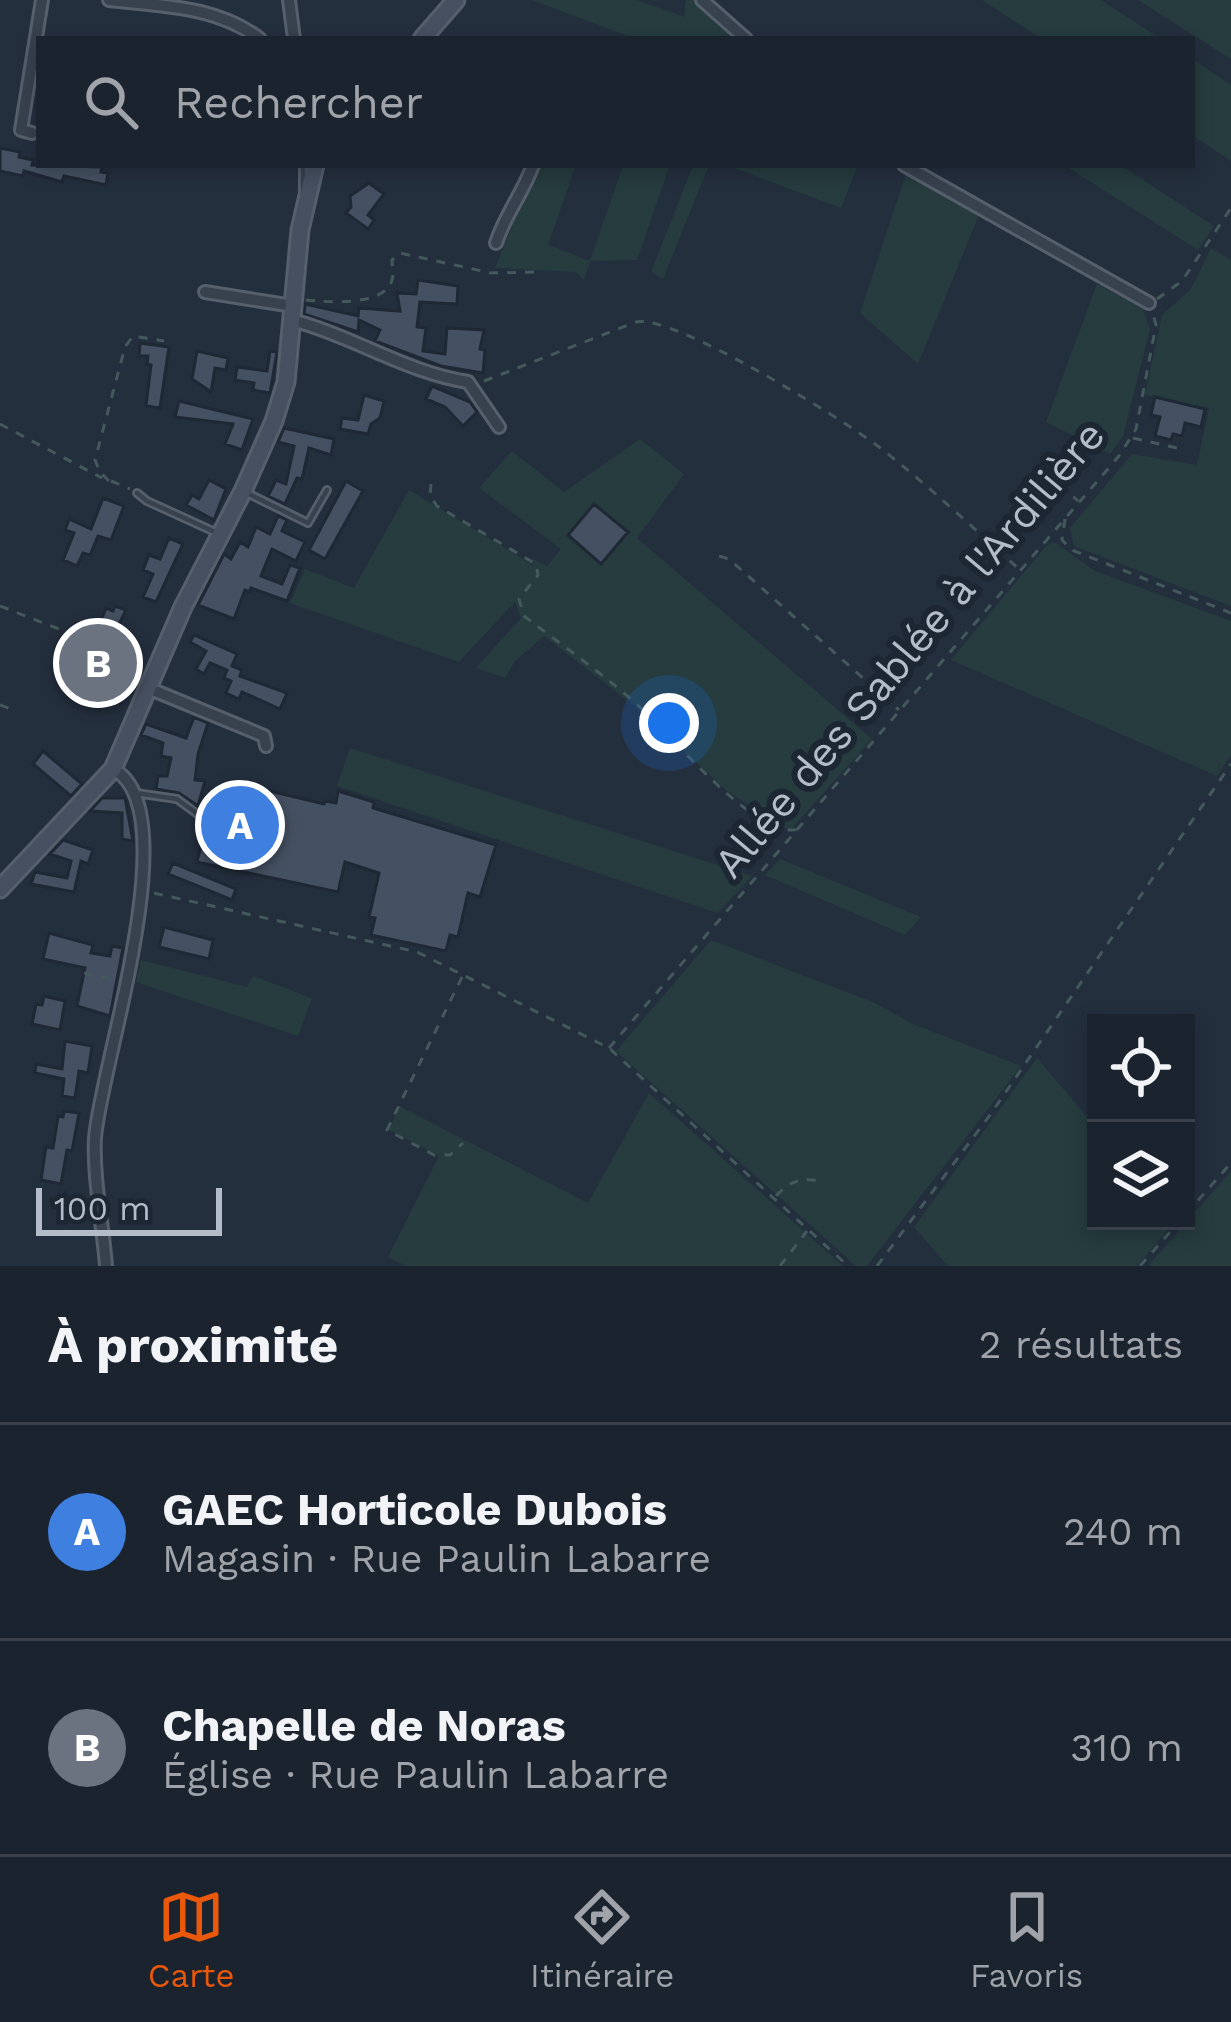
<!DOCTYPE html>
<html lang="fr">
<head>
<meta charset="utf-8">
<style>
	:root { --surface:#1b232e; --page:#282f3a; --text:#f1f3f6; --muted:#a0a4aa; --line:#39404a; --accent:#ea580c }
	body { margin:0; font-family:"Work Sans",sans-serif; background:var(--page); color:var(--text) }
	.controls { position:absolute; right:36px; bottom:36px; display:grid; overflow:hidden; border-radius:0px; box-shadow:0 6px 18px #0003 }
	.controls button { width:108px; height:108px; display:grid; place-items:center; padding:0; border:0; border-bottom:3px solid var(--line); background:var(--surface); color:var(--text); font:60px sans-serif }
	.scale { position:absolute; left:36px; bottom:30px; width:186px; box-sizing:border-box; padding-left:12px; border:6px solid #b4bcc9; border-top:0; font-size:33px; line-height:42px; white-space:nowrap; color:#b4bcc9; -webkit-text-stroke:9px #1d2633; paint-order:stroke }
	.you { position:absolute; left:669px; top:723px; width:42px; height:42px; margin:-30px; border:9px solid #fff; border-radius:50%; background:#1a73e8; box-shadow:0 0 0 18px #1a73e833 }
	.badge { display:grid; place-items:center; width:78px; height:78px; border-radius:50%; background:var(--accent); color:#fff; font-size:39px; font-weight:700 }
	.pin { position:absolute; translate:-50% -50%; border:6px solid #fff; box-shadow:0 3px 12px #0006 }
	.list { margin:0; padding:0; list-style:none }
	h2 { display:flex; justify-content:space-between; align-items:center; height:156px; margin:0; padding:0 48px; font-size:51px }
	h2 small { font-size:39px; font-weight:400; color:var(--muted) }
	.list li { display:grid; grid-template-columns:78px 1fr auto; gap:36px; align-items:center; box-sizing:border-box; height:216px; padding:0 48px; border-top:3px solid var(--line) }
	.list b { display:block; font-size:45px; white-space:nowrap }
	.list p { margin:0; font-size:39px; white-space:nowrap; color:var(--muted) }
	.list em { font-size:39px; font-style:normal; color:var(--muted) }
	.icon { flex:none; width:66px; height:66px; fill:none; stroke:currentColor; stroke-width:2; stroke-linecap:round; stroke-linejoin:round }
	.map { position:relative; flex:none; width:1231px; height:1266px; overflow:hidden }
	.search { position:absolute; background:var(--surface); box-shadow:0 6px 18px #0003; left:36px; right:36px; top:36px; height:132px; display:flex; align-items:center; gap:30px; box-sizing:border-box; padding:0 42px; border-radius:0px; color:var(--muted); font-size:45px }
	.sheet { height:588px; background:var(--surface) }
	nav { display:flex; justify-content:space-around; align-items:center; box-sizing:border-box; height:168px; border-top:3px solid var(--line); background:var(--surface); font-size:33px; color:var(--muted) }
	nav a { display:grid; justify-items:center; gap:6px }
	nav .on { color:var(--accent) }
	.map>svg:first-child { display:block }
</style>
</head>
<body>
<div class="map">
<svg width="1231" height="1266" viewBox="0 0 1231 1266">
	<rect width="100%" height="100%" fill="#242f3e"/>
	<path fill="#263c3f" d="M 532,0 L 637,0 L 684,17 L 686,0 L 699,0 L 746,39 L 636,39 Z
		M 982,0 L 1101,0 L 1161,39 L 1042,39 Z
		M 1138,0 L 1231,0 L 1231,59 Z
		M 1192,59 L 1231,85 L 1231,161 L 1192,135 Z
		M 537,165 L 576,165 L 548,245 L 590,261 L 623,165 L 670,165 L 637,260 L 590,261 L 584,280 L 576,272 L 495,268 Z
		M 693,165 L 709,165 L 663,279 L 651,272 Z
		M 726,165 L 858,165 L 841,208 Z
		M 1064,165 L 1120,165 L 1214,226 L 1198,250 Z
		M 906,174 L 979,215 L 918,364 L 860,313 Z
		M 1211,248 L 1231,260 L 1231,606 L 1074,546 L 1070,528 L 1132,454 L 1197,465 L 1209,408 L 1145,395 L 1162,315 L 1191,289 Z
		M 1097,284 L 1143,309 L 1150,329 L 1123,436 L 1110,454 L 1046,422 Z
		M 640,439 L 684,474 L 637,538 L 872,739 L 792,828 L 783,828 L 726,790 L 636,707 L 544,636 L 515,661 L 505,678 L 476,668 L 521,618 L 515,602 L 459,662 L 290,603 L 305,569 L 354,588 L 409,490 L 533,565 L 533,559 L 547,566 L 561,549 L 479,488 L 512,451 L 564,492 Z
		M 1054,542 L 1095,571 L 1231,621 L 1231,755 L 1217,776 L 951,660 L 1046,546 Z
		M 350,748 L 752,876 L 718,913 L 337,786 Z
		M 780,859 L 921,917 L 905,935 L 765,875 Z
		M 711,940 L 875,1003 L 913,1024 L 1021,1066 L 867,1266 L 856,1266 L 616,1051 Z
		M 141,960 L 247,987 L 253,976 L 312,998 L 298,1036 L 136,982 Z
		M 1037,1058 L 1096,1127 L 1096,1221 L 1176,1221 L 1137,1266 L 948,1266 L 914,1227 Z
		M 649,1093 L 843,1266 L 406,1266 L 388,1257 L 439,1156 L 389,1130 L 399,1106 L 588,1203 Z
		M 1231,1171 L 1231,1266 L 1148,1266 Z"/>
	<path fill="#455162" stroke="#1f2835" stroke-width="3" d="M 0,148 L 20,152 L 19,157 L 33,160 L 32,165 L 102,167 L 101,172 L 108,173 L 106,185 L 64,176 L 62,182 L 24,171 L 23,176 L 0,171 Z
		M 369,183 L 384,194 L 368,215 L 374,220 L 368,229 L 346,213 L 351,207 L 350,196 Z
		M 418,280 L 458,286 L 457,304 L 420,302 L 417,327 L 426,328 L 423,351 L 445,354 L 447,328 L 484,330 L 480,349 L 485,350 L 483,373 L 441,366 L 383,344 L 375,341 L 380,330 L 359,320 L 358,332 L 304,314 L 305,304 L 358,316 L 359,308 L 400,311 L 397,293 L 416,294 Z
		M 140,343 L 169,347 L 160,408 L 146,406 L 151,365 L 147,364 L 148,356 L 139,356 Z
		M 197,351 L 228,358 L 226,370 L 215,368 L 211,392 L 192,379 Z
		M 270,351 L 277,352 L 270,393 L 253,390 L 254,383 L 235,380 L 237,367 L 267,371 Z
		M 432,386 L 470,402 L 477,412 L 463,426 L 445,407 L 426,399 Z
		M 364,395 L 384,401 L 380,418 L 371,424 L 368,434 L 340,429 L 342,418 L 358,420 Z
		M 1155,397 L 1205,409 L 1201,427 L 1185,423 L 1182,436 L 1173,434 L 1171,440 L 1155,436 L 1160,417 L 1151,415 Z
		M 179,401 L 253,419 L 242,450 L 225,444 L 233,424 L 175,417 Z
		M 284,428 L 334,439 L 331,455 L 309,448 L 302,479 L 297,478 L 285,504 L 268,496 L 276,480 L 286,484 L 294,446 L 278,442 Z
		M 209,480 L 226,489 L 214,520 L 186,505 L 192,495 L 199,499 Z
		M 346,481 L 363,491 L 325,559 L 309,550 Z
		M 103,498 L 124,506 L 111,540 L 98,536 L 90,555 L 83,553 L 77,566 L 63,560 L 74,533 L 65,530 L 69,519 L 91,529 Z
		M 594,504 L 628,532 L 601,564 L 568,535 Z
		M 278,516 L 287,520 L 282,531 L 305,542 L 296,561 L 272,549 L 261,576 L 282,584 L 290,565 L 300,568 L 287,601 L 251,588 L 250,592 L 245,590 L 234,619 L 198,605 L 224,554 L 231,559 L 240,542 L 248,547 L 256,527 L 270,534 Z
		M 169,538 L 183,544 L 156,602 L 143,597 L 153,574 L 143,570 L 149,555 L 160,559 Z
		M 115,606 L 126,610 L 103,657 L 120,664 L 114,679 L 92,671 L 90,676 L 81,672 L 83,666 L 79,664 L 96,624 L 99,625 L 106,608 L 113,611 Z
		M 194,635 L 237,654 L 232,666 L 242,670 L 240,676 L 287,693 L 280,709 L 242,692 L 239,699 L 226,693 L 231,681 L 224,678 L 227,670 L 210,663 L 204,674 L 196,669 L 206,651 L 190,642 Z
		M 194,717 L 208,723 L 198,754 L 195,780 L 205,781 L 198,806 L 179,793 L 156,789 L 158,776 L 167,776 L 171,758 L 161,756 L 163,743 L 141,735 L 146,724 L 186,738 Z
		M 43,751 L 82,784 L 71,796 L 33,764 Z
		M 237,783 L 324,804 L 325,801 L 336,803 L 338,791 L 374,802 L 373,808 L 496,845 L 480,897 L 468,893 L 458,937 L 450,935 L 446,951 L 371,935 L 375,918 L 369,917 L 379,873 L 345,862 L 338,892 L 197,862 L 202,841 L 224,845 L 227,842 Z
		M 102,798 L 125,798 L 133,841 L 122,839 L 122,813 L 90,811 Z
		M 63,840 L 93,850 L 88,864 L 81,861 L 74,892 L 31,884 L 35,872 L 67,878 L 71,861 L 50,854 Z
		M 173,863 L 236,889 L 232,900 L 168,874 Z
		M 164,927 L 213,940 L 209,959 L 159,947 Z
		M 49,933 L 93,945 L 91,953 L 110,956 L 112,946 L 123,948 L 110,1016 L 77,1006 L 85,968 L 43,959 Z
		M 44,996 L 65,1001 L 60,1030 L 32,1024 L 36,1004 L 42,1005 Z
		M 65,1041 L 92,1046 L 88,1073 L 79,1071 L 75,1098 L 62,1096 L 64,1079 L 35,1073 L 36,1064 L 62,1069 Z
		M 64,1111 L 79,1113 L 72,1151 L 67,1150 L 61,1184 L 41,1180 L 46,1147 L 53,1148 L 58,1116 L 63,1117 Z"/>
	<g fill="none" stroke-linecap="round" stroke-linejoin="round">
		<defs>
			<path id="lane" d="M 303,201 L 303,165
				M 245,492 L 308,523 L 327,490
				M 137,493 L 147,501 L 215,532
				M 136,793 L 177,799 L 211,824"/>
			<path id="street" d="M 109,0 C 162,6 217,6 260,39
				M 289,0 L 294,39
				M 702,0 L 746,39
				M 32,133 L 21,130 L 42,0
				M 904,165 L 1149,303
				M 496,243 C 505,215 523,193 533,165
				M 205,292 L 293,306
				M 292,320 C 353,336 405,372 468,382 L 499,427
				M 148,688 L 264,736 L 266,746
				M 106,1266 C 103,1225 93,1179 95,1138 C 100,1067 189,808 113,769"/>
			<path id="secondary" d="M 422,39 L 456,0
				M 0,889 L 113,769 L 183,607 L 243,491 L 274,421 L 286,382 L 300,230 L 315,165"/>
		</defs>
		<use href="#lane" stroke="#565f6c" stroke-width="10"/>
		<use href="#street" stroke="#565f6c" stroke-width="16"/>
		<use href="#secondary" stroke="#565f6c" stroke-width="21"/>
		<path stroke="#44595c" stroke-width="3" stroke-dasharray="9 9" stroke-linecap="butt" d="M 1157,299 L 1182,281 L 1231,208
			M 306,300 C 326,302 385,307 392,280 C 394,274 392,267 392,260 L 400,253 L 491,273 L 540,272
			M 484,381 L 636,322 C 672,313 844,420 879,447 C 928,485 973,528 1019,569
			M 0,424 L 102,478
			M 1133,438 L 1177,448 L 1181,442
			M 1047,472 L 1078,501
			M 109,481 L 100,472 L 95,460 L 125,347 L 133,336 L 164,341
			M 111,481 L 130,489
			M 431,484 L 430,496 L 437,506 L 536,564 L 538,575 L 519,599 L 524,616 C 563,646 605,675 641,708 C 671,735 758,842 799,829
			M 1065,519 L 1062,540 L 1072,550 L 1231,613
			M 719,556 L 729,559 L 899,710
			M 0,606 L 144,662
			M 0,705 L 16,711
			M 154,893 L 417,952 L 609,1048 L 848,1266
			M 84,973 L 116,980
			M 462,977 L 387,1130 L 434,1155 L 450,1155 L 463,1143
			M 609,1048 L 1119,456 L 1136,429 L 1156,325 L 1153,314
			M 776,1196 C 791,1180 800,1178 822,1181
			M 1186,1214 L 1231,1163
			M 780,1266 L 807,1231
			M 877,1266 L 990,1115 L 1231,764
			M 1140,1266 L 1180,1221"/>
		<use href="#lane" stroke="#38414e" stroke-width="4.5"/>
		<use href="#street" stroke="#38414e" stroke-width="10"/>
		<use href="#secondary" stroke="#465061" stroke-width="15"/>
	</g>
	<g text-anchor="middle" dominant-baseline="central" stroke-width="12" stroke-linejoin="round" paint-order="stroke">
		<g font-size="42" fill="#b4bcc9" stroke="#1d2633">
			<text transform="translate(909 649) rotate(-50)">Allée des Sablée à l'Ardilière</text>
		</g>
	</g>
</svg>
<div class="controls">
<button><svg class="icon" aria-label="locate" viewBox="0 0 24 24"><circle cx="12" cy="12" r="6"/><path d="M12 2v4M12 18v4M2 12h4M18 12h4"/></svg></button>
<button><svg class="icon" aria-label="layers" viewBox="0 0 24 24"><path d="M12 4l9 5-9 5-9-5zM3 14l9 5 9-5"/></svg></button>
</div>
<div class="scale">100 m</div>
<div class="you"></div>
<div class="pin badge" style="left:240px;top:825px;background:#3f7fe0">A</div>
<div class="pin badge" style="left:98px;top:663px;background:#6b7280">B</div>
<div class="search"><svg class="icon" aria-label="search" viewBox="0 0 24 24"><circle cx="10" cy="10" r="6"/><path d="M15 15l6 6"/></svg>Rechercher</div>
</div>
<section class="sheet">
<h2>À proximité<small>2 résultats</small></h2>
<ul class="list">
<li><span class="badge" style="background:#3f7fe0">A</span><div><b>GAEC Horticole Dubois</b><p>Magasin · Rue Paulin Labarre</p></div><em>240 m</em></li>
<li><span class="badge" style="background:#6b7280">B</span><div><b>Chapelle de Noras</b><p>Église · Rue Paulin Labarre</p></div><em>310 m</em></li>
</ul>
</section>
<nav>
<a class="on"><svg class="icon" aria-label="map" viewBox="0 0 24 24"><path d="M3 6l6-2 6 2 6-2v14l-6 2-6-2-6 2zM9 4v14M15 6v14"/></svg>Carte</a>
<a><svg class="icon" aria-label="directions" viewBox="0 0 24 24"><path d="M12 3l9 9-9 9-9-9zM9 14v-3h6M13 9l2 2-2 2"/></svg>Itinéraire</a>
<a><svg class="icon" aria-label="saved" viewBox="0 0 24 24"><path d="M7 4h10v16l-5-4-5 4z"/></svg>Favoris</a>
</nav>
</body>
</html>
